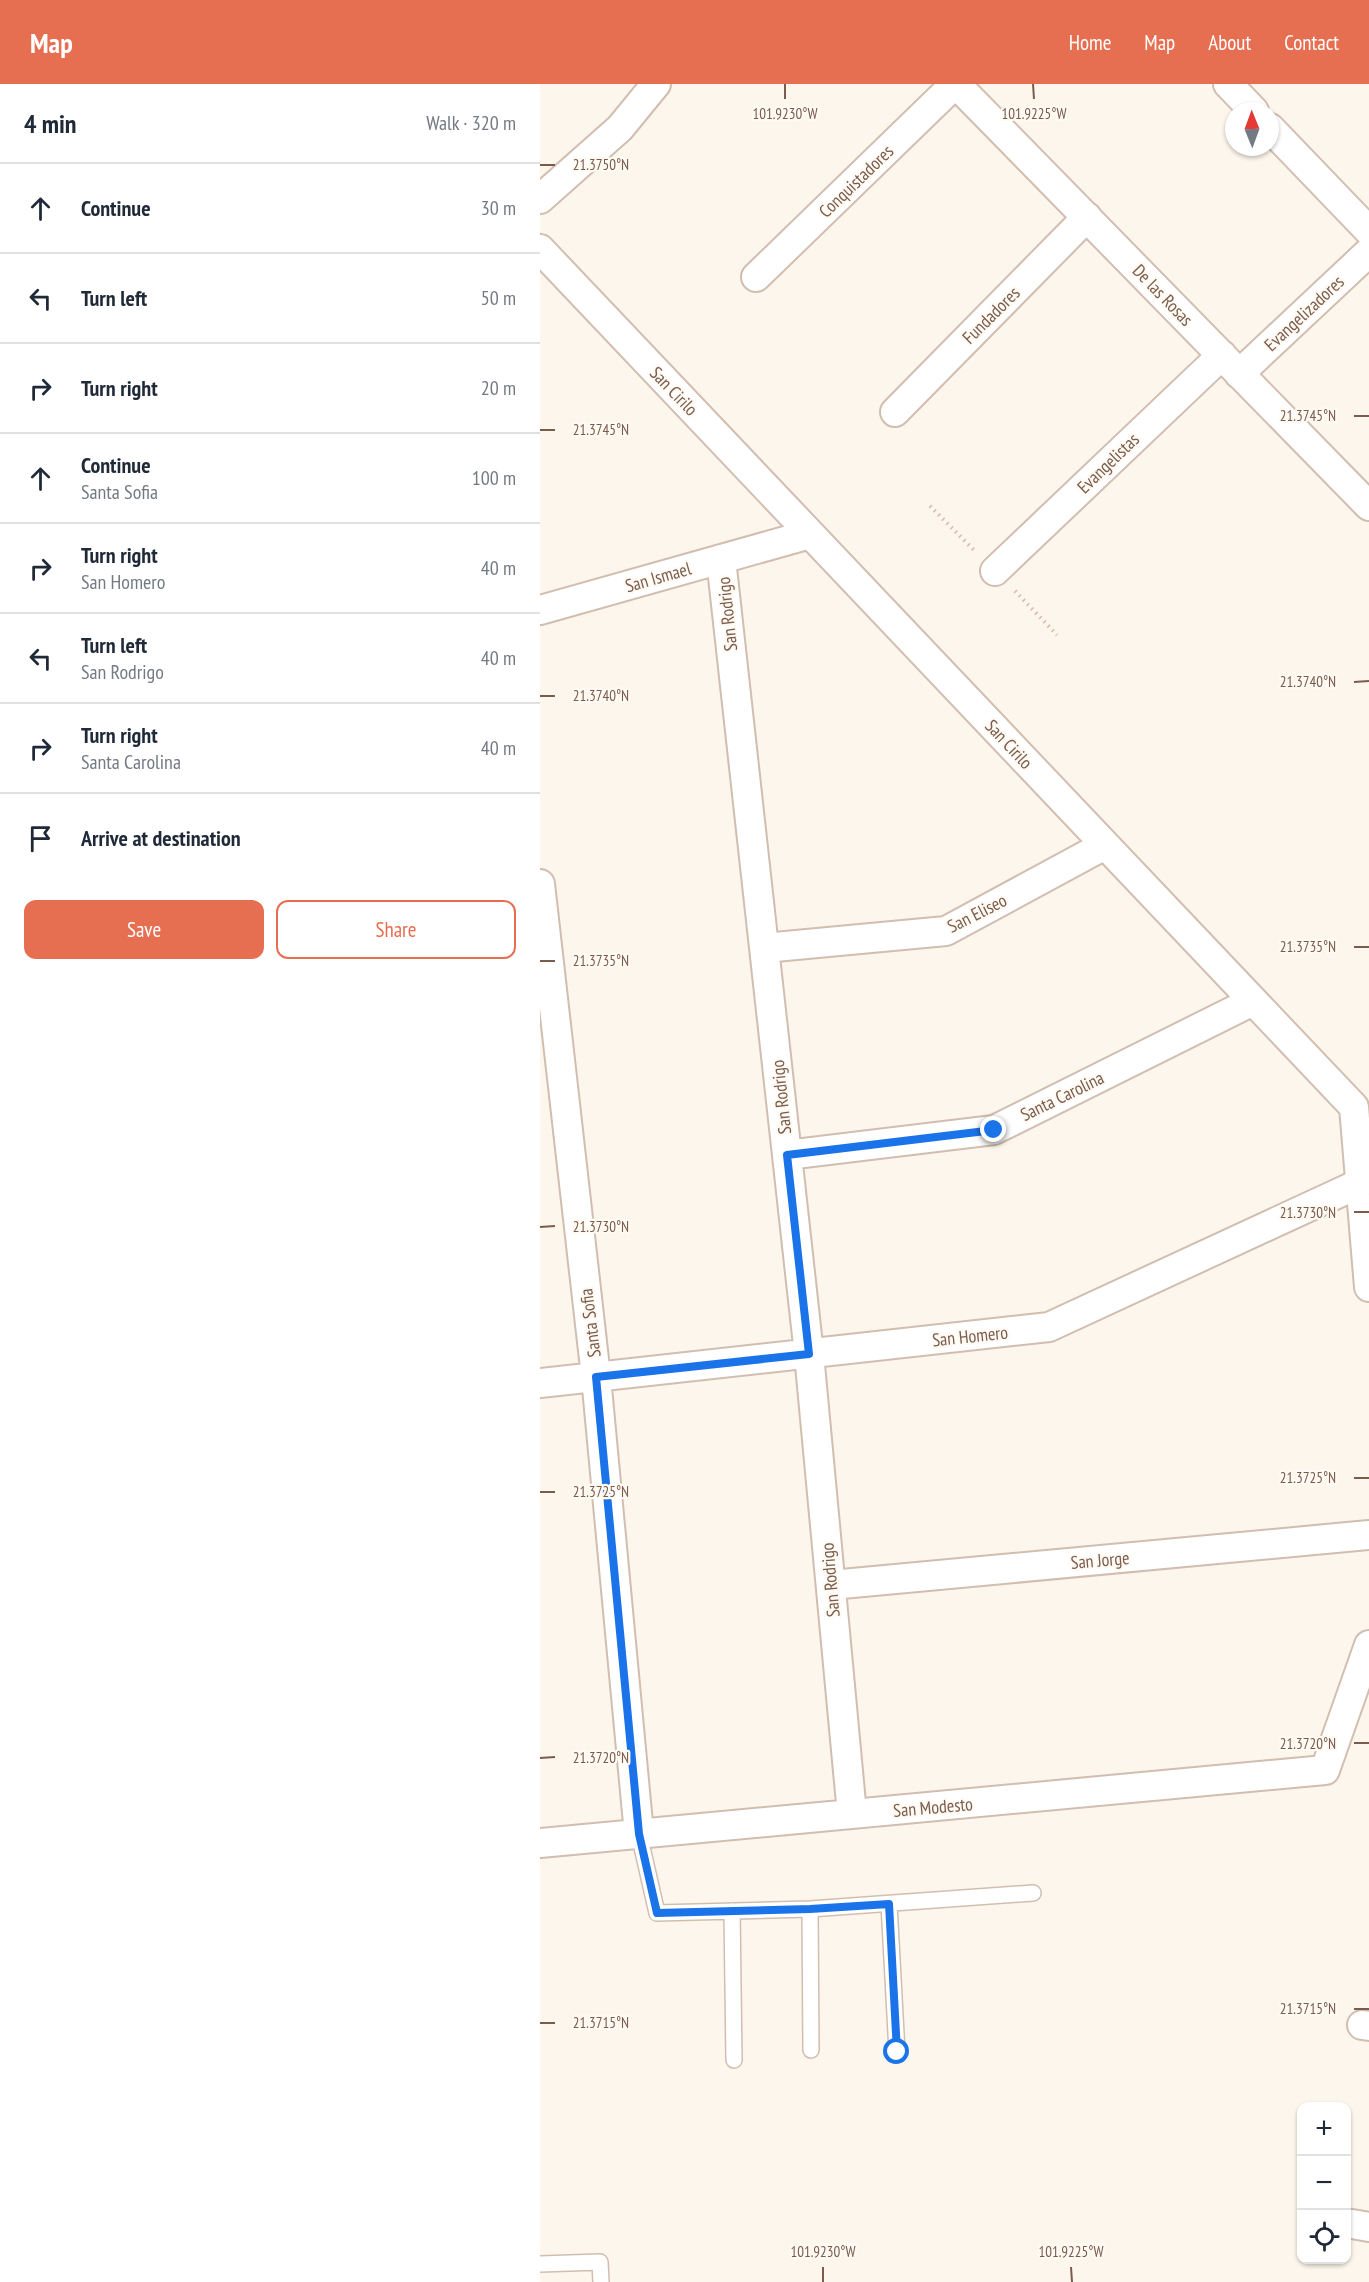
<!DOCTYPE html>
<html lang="en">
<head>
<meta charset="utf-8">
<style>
	:root { --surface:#fff; --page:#f2f2f3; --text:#1f2937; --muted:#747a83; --line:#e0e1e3; --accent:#e76f51 }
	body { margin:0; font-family:"PT Sans Narrow",sans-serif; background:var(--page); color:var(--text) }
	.controls { position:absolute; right:18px; bottom:18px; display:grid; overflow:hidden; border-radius:12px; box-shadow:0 2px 4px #0004 }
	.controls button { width:54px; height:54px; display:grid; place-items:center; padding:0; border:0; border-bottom:2px solid var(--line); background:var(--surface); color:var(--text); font:30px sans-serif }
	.compass { position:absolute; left:685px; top:18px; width:54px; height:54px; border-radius:50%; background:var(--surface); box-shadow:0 2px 4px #0004; rotate:359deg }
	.stop { position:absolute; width:18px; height:18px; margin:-14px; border:4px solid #1a73e8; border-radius:50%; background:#fff }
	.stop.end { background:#1a73e8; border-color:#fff; box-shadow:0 2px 6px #0008 }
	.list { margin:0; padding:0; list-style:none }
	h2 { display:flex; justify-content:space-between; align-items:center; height:78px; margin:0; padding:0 24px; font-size:26px }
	h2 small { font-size:20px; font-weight:400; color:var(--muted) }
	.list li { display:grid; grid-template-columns:39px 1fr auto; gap:18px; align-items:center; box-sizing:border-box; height:90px; padding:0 24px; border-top:2px solid var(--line) }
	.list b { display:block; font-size:22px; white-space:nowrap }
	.list p { margin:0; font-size:20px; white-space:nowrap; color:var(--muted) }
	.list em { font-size:20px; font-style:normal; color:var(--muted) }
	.actions { display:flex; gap:12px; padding:18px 24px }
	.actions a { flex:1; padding:14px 0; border:2px solid var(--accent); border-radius:12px; text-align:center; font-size:21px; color:var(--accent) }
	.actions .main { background:var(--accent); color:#fff }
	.icon { flex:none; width:33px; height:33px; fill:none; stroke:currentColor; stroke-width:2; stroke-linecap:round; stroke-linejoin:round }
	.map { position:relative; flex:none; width:829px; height:2198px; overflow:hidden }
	header { display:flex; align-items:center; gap:36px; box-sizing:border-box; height:84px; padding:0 30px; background:var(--accent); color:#fff }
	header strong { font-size:28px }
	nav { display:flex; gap:33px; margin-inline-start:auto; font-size:21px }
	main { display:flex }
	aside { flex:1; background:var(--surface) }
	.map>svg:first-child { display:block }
</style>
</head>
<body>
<header>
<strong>Map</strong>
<nav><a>Home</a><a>Map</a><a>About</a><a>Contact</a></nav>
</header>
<main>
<aside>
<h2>4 min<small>Walk · 320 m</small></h2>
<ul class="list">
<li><svg class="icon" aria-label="ahead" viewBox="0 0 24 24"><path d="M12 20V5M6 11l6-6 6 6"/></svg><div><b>Continue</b></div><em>30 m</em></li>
<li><svg class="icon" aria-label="left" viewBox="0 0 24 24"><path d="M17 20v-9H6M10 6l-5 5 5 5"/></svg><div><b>Turn left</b></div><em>50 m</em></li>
<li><svg class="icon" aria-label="right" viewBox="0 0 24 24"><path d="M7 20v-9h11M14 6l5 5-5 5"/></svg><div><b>Turn right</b></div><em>20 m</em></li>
<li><svg class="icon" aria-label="ahead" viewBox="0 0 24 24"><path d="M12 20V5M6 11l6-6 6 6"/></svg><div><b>Continue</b><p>Santa Sofia</p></div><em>100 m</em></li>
<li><svg class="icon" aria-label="right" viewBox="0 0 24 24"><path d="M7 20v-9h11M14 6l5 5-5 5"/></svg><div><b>Turn right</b><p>San Homero</p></div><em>40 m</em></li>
<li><svg class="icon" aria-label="left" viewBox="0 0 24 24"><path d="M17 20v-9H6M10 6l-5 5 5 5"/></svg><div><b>Turn left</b><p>San Rodrigo</p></div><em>40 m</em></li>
<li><svg class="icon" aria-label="right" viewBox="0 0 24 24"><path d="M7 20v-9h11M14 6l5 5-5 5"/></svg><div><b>Turn right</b><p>Santa Carolina</p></div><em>40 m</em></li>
<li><svg class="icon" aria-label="arrive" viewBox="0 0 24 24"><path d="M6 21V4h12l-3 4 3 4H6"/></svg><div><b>Arrive at destination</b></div></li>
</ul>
<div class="actions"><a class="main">Save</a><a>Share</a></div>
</aside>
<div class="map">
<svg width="829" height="2198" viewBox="0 0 829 2198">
	<rect width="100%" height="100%" fill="#fdf6ec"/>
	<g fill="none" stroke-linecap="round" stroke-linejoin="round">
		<defs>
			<path id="lane" d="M 99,1750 L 117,1829 L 270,1825 L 493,1809
				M 349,1820 L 357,1968
				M 270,1825 L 271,1966
				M 192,1827 L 194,1976
				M 0,2180 L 60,2178 L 61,2198"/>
			<path id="street" d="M 416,0 L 829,422
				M 688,0 L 714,27
				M 730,44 L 829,147
				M 0,115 L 80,44 L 116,0
				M 0,165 L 814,1023 L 829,1203
				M 216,193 L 415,0
				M 699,290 L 829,168
				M 355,328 L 547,133
				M 181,475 L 269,1270 L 312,1730
				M 455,487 L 682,271
				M 0,526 L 270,450
				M 0,800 L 56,1293 L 99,1750
				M 224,864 L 406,847 L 565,761
				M 247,1071 L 454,1046 L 713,917
				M 0,1299 L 509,1243 L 829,1095
				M 291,1501 L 829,1451
				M 0,1759 L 785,1686 L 829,1561
				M 822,1941 L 829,1942
				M 806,2139 L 829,2143"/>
		</defs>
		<use href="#lane" stroke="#d1beb0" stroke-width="18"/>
		<use href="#street" stroke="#d1beb0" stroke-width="32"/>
		<path stroke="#d9b8a5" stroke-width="4" stroke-dasharray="1.5 4.5" stroke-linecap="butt" d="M 390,422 L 434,466
			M 475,507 L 517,551"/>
		<use href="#lane" stroke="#fff" stroke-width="15"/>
		<use href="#street" stroke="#fff" stroke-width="28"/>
	</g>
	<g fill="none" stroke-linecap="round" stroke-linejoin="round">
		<path stroke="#1a73e8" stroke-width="8" d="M 357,1968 L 349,1820 L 270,1825 L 117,1829 L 99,1750 L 56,1293 L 269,1270 L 247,1071 L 454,1046"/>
	</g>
	<path fill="none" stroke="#7a5c4d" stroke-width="2" d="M 245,0 L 245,15M 493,0 L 494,15M 0,81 L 15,81M 814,332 L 829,332M 0,346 L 15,346M 814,598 L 829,597M 0,612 L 15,612M 814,863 L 829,863M 0,877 L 15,877M 814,1128 L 829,1128M 0,1143 L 15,1142M 814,1394 L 829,1394M 0,1408 L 15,1408M 814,1659 L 829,1659M 0,1674 L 15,1673M 814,1925 L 829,1925M 0,1939 L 15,1939M 283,2183 L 283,2198M 531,2183 L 532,2198"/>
	<g text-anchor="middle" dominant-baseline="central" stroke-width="4.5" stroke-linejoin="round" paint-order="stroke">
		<g font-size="18" fill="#7a5c4d" stroke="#fffaf3">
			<text transform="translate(316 97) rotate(-44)">Conquistadores</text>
			<text transform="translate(623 211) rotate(46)">De las Rosas</text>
			<text transform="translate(764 229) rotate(-43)">Evangelizadores</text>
			<text transform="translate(451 231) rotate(-45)">Fundadores</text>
			<text transform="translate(134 307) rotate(46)">San Cirilo</text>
			<text transform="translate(568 379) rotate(-44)">Evangelistas</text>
			<text transform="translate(118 493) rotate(-16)">San Ismael</text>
			<text transform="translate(187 530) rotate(-96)">San Rodrigo</text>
			<text transform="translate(469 660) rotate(47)">San Cirilo</text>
			<text transform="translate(437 829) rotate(-27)">San Eliseo</text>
			<text transform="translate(522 1012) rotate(-26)">Santa Carolina</text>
			<text transform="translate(241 1013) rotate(-96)">San Rodrigo</text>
			<text transform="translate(50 1239) rotate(-97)">Santa Sofia</text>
			<text transform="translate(430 1252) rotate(-6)">San Homero</text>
			<text transform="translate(560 1476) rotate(-5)">San Jorge</text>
			<text transform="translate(290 1496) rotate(-95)">San Rodrigo</text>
			<text transform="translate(393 1723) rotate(-5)">San Modesto</text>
		</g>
	</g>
	<g font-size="15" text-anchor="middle" fill="#7a5c4d" stroke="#fffaf3" stroke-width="4.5" stroke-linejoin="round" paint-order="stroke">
		<text x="245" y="35">101.9230°W</text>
		<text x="494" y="35">101.9225°W</text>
		<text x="61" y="86">21.3750°N</text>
		<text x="768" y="337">21.3745°N</text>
		<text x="61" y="351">21.3745°N</text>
		<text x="768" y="603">21.3740°N</text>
		<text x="61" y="617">21.3740°N</text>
		<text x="768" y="868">21.3735°N</text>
		<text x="61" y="882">21.3735°N</text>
		<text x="768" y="1134">21.3730°N</text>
		<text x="61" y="1148">21.3730°N</text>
		<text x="768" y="1399">21.3725°N</text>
		<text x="61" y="1413">21.3725°N</text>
		<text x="768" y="1665">21.3720°N</text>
		<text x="61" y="1679">21.3720°N</text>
		<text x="768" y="1930">21.3715°N</text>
		<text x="61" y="1944">21.3715°N</text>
		<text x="283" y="2173">101.9230°W</text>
		<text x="531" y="2173">101.9225°W</text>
	</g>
</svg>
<div class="controls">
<button>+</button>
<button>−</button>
<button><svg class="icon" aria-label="locate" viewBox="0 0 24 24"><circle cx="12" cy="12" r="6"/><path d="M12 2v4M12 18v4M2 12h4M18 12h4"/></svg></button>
</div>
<svg class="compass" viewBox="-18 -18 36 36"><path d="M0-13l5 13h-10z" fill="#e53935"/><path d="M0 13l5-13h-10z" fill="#747a83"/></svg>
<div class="stop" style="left:357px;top:1968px"></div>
<div class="stop end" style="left:454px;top:1046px"></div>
</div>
</main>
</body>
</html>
